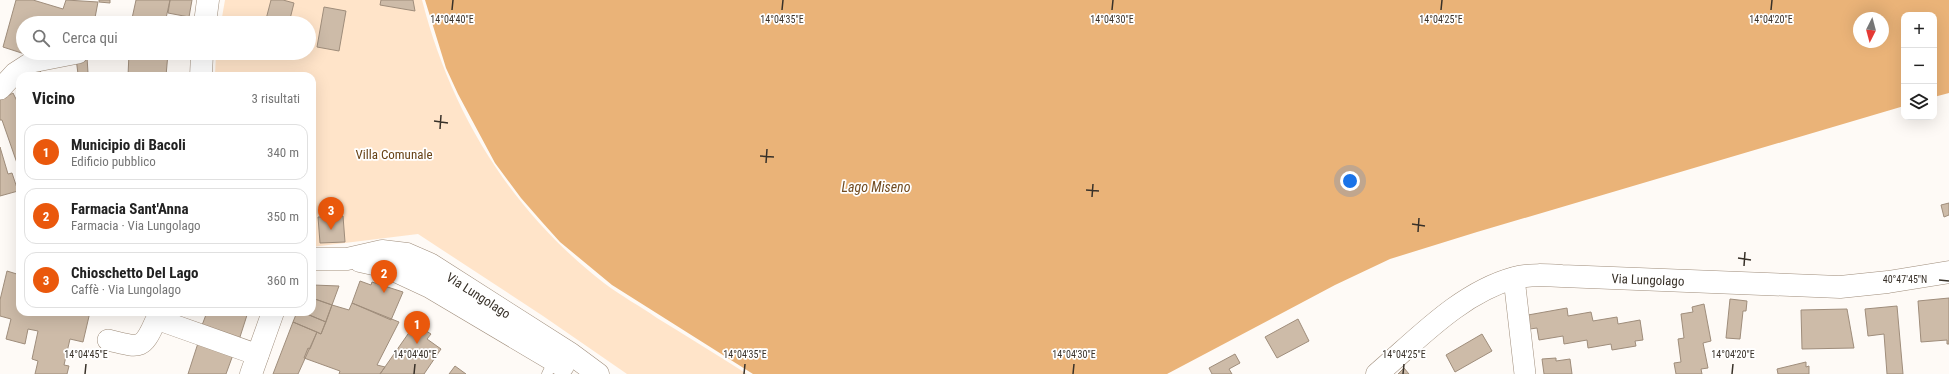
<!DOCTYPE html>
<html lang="it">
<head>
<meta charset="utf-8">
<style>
	:root { --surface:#fff; --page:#f6f6f6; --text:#222; --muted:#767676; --line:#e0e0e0; --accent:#ea580c }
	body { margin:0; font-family:"Roboto Condensed",sans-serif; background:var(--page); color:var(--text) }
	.controls { position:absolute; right:12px; top:12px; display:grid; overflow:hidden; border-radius:8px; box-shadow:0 4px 16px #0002 }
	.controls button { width:36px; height:36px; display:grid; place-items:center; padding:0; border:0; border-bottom:1px solid var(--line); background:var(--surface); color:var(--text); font:20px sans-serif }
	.compass { position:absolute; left:1853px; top:12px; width:36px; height:36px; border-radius:50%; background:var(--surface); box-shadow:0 4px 16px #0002; rotate:186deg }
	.you { position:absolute; left:1350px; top:181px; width:14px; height:14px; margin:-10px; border:3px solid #fff; border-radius:50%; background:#1a73e8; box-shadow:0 0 0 6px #1a73e833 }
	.badge { display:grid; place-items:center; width:26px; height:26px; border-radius:50%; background:var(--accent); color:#fff; font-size:13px; font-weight:700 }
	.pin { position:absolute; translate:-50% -33px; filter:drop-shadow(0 1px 2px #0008) }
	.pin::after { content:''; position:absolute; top:21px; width:14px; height:12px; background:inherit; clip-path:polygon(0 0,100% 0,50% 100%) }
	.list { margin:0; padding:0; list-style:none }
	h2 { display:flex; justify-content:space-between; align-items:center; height:52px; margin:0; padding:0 16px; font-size:17px }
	h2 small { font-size:13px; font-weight:400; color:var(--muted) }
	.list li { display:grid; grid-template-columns:26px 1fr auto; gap:12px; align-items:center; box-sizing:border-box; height:56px; margin:0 8px 8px; padding:0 8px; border:1px solid var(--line); border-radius:12px }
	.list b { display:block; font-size:15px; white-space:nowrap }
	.list p { margin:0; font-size:13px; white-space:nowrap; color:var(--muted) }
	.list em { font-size:13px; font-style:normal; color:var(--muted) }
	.icon { flex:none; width:22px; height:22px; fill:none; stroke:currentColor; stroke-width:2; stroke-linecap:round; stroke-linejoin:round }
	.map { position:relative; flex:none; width:1949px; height:374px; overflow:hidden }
	.search { position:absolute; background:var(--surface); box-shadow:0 4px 16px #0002; left:16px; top:16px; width:300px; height:44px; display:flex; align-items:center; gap:10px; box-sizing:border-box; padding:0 14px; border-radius:22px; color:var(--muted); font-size:15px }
	.panel { position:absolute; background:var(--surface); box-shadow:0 4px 16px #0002; left:16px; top:72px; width:300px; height:244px; border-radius:12px }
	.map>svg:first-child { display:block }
</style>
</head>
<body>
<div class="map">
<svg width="1949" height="374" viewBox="0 0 1949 374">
	<rect width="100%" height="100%" fill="#fefaf6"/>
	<path fill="#ffe4c9" d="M 225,0 L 422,0 C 451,113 511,211 604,283 C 621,296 640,306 657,318 C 687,336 717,355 747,374 L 627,374 L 543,316 L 418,234 L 312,247 L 312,76 L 215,76 L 216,53 L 309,53 L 309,23 L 221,23 Z"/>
	<path fill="#eab378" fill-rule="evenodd" d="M 425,0 L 1949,0 L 1949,93 L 1934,97 L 1934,15 L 1904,15 L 1904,106 L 1477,232 L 1390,259 L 1335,285 L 1167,374 L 753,374 L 612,285 L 560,242 L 542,222 L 521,198 L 495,163 L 458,94 L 446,68 ZM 1859,18 L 1883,18 L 1883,42 L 1859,42 Z"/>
	<path fill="#cdbba8" stroke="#9f8d7b" d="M 16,0 L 33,0 L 63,9 L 66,0 L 98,2 L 94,23 L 23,23 L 23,53 L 35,53 L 34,57 L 3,47 Z
		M 99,0 L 110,0 L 110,3 L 99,2 Z
		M 136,0 L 170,0 L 165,23 L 131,23 Z
		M 170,0 L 192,0 L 189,17 L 168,13 Z
		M 271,0 L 283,0 L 294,3 L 289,23 L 265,23 Z
		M 381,0 L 413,0 L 415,11 L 380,5 Z
		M 324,7 L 346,11 L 339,51 L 317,47 Z
		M 129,53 L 168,53 L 166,76 L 128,76 Z
		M 87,57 L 88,73 L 78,74 L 76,58 Z
		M 39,69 L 43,76 L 22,76 Z
		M 13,93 L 20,107 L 20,167 L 18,166 L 2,120 L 0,120 L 0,100 Z
		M 0,147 L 8,174 L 12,173 L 18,191 L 0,196 Z
		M 1949,203 L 1949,215 L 1944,217 L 1941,205 Z
		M 343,216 L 345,242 L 320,243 L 318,217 Z
		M 20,226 L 20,266 L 18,227 Z
		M 7,271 L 20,275 L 20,312 L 90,312 L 83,342 L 70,339 L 64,365 L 69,366 L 67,374 L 35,374 L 38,361 L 32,359 L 38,331 L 28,329 L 25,344 L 6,339 L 11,319 L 0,316 L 0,300 Z
		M 360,281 L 371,285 L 372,282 L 403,292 L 391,320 L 352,303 Z
		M 313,285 L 339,286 L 332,305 L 312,298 Z
		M 312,298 L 332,305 L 326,322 L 302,312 L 312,312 Z
		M 1949,298 L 1949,344 L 1947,344 L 1947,340 L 1921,342 L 1918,301 Z
		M 1730,299 L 1747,301 L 1746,311 L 1743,311 L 1740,339 L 1726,338 Z
		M 352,303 L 399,322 L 377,365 L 385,367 L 380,374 L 339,374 L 340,371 L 304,358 L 308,348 L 310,349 L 317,332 L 321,334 L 332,305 L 349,310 Z
		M 1704,304 L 1711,341 L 1703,343 L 1708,368 L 1701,369 L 1702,374 L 1676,374 L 1674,363 L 1681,362 L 1678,339 L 1684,338 L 1681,314 L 1693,312 L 1692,307 Z
		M 1897,306 L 1903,374 L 1887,374 L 1884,334 L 1868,336 L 1865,309 Z
		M 1567,308 L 1568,316 L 1591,312 L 1593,321 L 1617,317 L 1618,324 L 1640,320 L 1643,340 L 1635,341 L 1636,346 L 1612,350 L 1611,344 L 1588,348 L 1587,340 L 1564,344 L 1563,336 L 1539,340 L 1537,328 L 1530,329 L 1528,315 Z
		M 1847,309 L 1854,348 L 1802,349 L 1801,310 Z
		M 207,312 L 248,312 L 239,340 L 201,328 Z
		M 297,312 L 302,312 L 326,322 L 321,334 L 293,322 Z
		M 1298,319 L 1309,341 L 1277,358 L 1265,337 Z
		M 293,322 L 317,332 L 298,374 L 273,374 Z
		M 415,324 L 431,334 L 427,339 L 441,349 L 424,374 L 380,374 Z
		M 1482,334 L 1492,351 L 1455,372 L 1446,355 Z
		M 199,340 L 234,352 L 226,374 L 188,374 Z
		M 1235,354 L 1240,363 L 1229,369 L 1232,374 L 1212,374 L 1209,368 Z
		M 1556,358 L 1556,361 L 1570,359 L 1572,374 L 1544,374 L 1542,359 Z
		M 1806,362 L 1806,367 L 1809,366 L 1809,374 L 1778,374 L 1777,369 Z
		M 455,366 L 466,374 L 449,374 Z
		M 1404,368 L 1409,374 L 1398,374 Z"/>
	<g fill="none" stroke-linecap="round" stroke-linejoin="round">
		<defs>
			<path id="lane" d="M 547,374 L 555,358"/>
			<path id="street" d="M 0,89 L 15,73 L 32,62 L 78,53
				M 1514,278 L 1525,374
				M 108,340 C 138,347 142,352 155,322 L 162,321 L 258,355"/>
			<g id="secondary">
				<path d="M 205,23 L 208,0"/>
				<path d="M 201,76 L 202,53"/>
				<path id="s1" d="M 312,259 L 347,259 L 382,251 L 407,254 L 430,264 L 571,354 L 598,374"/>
				<path d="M 360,261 L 387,267 L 430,287 L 563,366"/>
				<path d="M 251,374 L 273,312"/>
				<path id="s2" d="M 1377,374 C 1418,339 1460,293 1514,278 C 1529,274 1546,275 1562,276 L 1840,287 L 1888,282 L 1949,272"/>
			</g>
		</defs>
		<use href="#lane" stroke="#9f8d7b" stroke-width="11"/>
		<use href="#street" stroke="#9f8d7b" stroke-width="22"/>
		<use href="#secondary" stroke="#9f8d7b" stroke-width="23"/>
		<use href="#lane" stroke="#fff" stroke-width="10"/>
		<use href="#street" stroke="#fff" stroke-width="21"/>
		<use href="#secondary" stroke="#fff" stroke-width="22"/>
	</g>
	<path fill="none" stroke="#383129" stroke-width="1.5" d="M 452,10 L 453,0M 782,10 L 783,0M 1112,10 L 1113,0M 1441,10 L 1442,0M 1771,10 L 1772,0M 434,121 L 448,123M 440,129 L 441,115M 760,156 L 774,157M 766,163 L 767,149M 1086,190 L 1099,191M 1092,197 L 1093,184M 1412,224 L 1425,226M 1418,232 L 1419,218M 1738,258 L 1751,260M 1744,266 L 1745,252M 1939,280 L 1949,281M 85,374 L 86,364M 414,374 L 415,364M 744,374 L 745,364M 1073,374 L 1074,364M 1403,374 L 1404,364M 1732,374 L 1733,364"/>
	<g text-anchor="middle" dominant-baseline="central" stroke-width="3.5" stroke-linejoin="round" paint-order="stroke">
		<g font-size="13" fill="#684316" stroke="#fff">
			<text x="394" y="154">Villa Comunale</text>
		</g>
		<g font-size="13" fill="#383129" stroke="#fff">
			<text stroke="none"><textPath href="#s2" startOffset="303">Via Lungolago</textPath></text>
			<text stroke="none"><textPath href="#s1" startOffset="179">Via Lungolago</textPath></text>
		</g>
		<g font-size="14" font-style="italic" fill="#724c21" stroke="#fff">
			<text x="876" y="187">Lago Miseno</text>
		</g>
	</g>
	<g font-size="10" text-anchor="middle" fill="#383129" stroke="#fff" stroke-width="3.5" stroke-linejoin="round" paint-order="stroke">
		<text x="452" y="23">14°04'40"E</text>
		<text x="782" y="23">14°04'35"E</text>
		<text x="1112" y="23">14°04'30"E</text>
		<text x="1441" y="23">14°04'25"E</text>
		<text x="1771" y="23">14°04'20"E</text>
		<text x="1905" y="283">40°47'45"N</text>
		<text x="86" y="358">14°04'45"E</text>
		<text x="415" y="358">14°04'40"E</text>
		<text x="745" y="358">14°04'35"E</text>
		<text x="1074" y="358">14°04'30"E</text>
		<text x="1404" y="358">14°04'25"E</text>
		<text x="1733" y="358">14°04'20"E</text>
	</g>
</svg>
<div class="controls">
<button>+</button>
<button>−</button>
<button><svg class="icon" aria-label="layers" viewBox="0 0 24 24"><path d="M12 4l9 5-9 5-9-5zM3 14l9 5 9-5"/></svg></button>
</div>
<svg class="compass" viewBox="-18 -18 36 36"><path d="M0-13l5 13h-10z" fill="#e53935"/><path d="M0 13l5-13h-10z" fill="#767676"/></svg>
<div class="you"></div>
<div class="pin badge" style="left:417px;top:344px">1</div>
<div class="pin badge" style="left:384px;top:293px">2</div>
<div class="pin badge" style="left:331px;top:230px">3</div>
<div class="search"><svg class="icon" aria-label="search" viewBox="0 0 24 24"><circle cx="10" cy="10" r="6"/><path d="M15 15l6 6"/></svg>Cerca qui</div>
<section class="panel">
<h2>Vicino<small>3 risultati</small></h2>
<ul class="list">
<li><span class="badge">1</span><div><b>Municipio di Bacoli</b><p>Edificio pubblico</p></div><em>340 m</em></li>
<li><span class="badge">2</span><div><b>Farmacia Sant'Anna</b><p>Farmacia · Via Lungolago</p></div><em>350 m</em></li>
<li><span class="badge">3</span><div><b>Chioschetto Del Lago</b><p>Caffè · Via Lungolago</p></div><em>360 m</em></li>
</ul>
</section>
</div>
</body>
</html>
